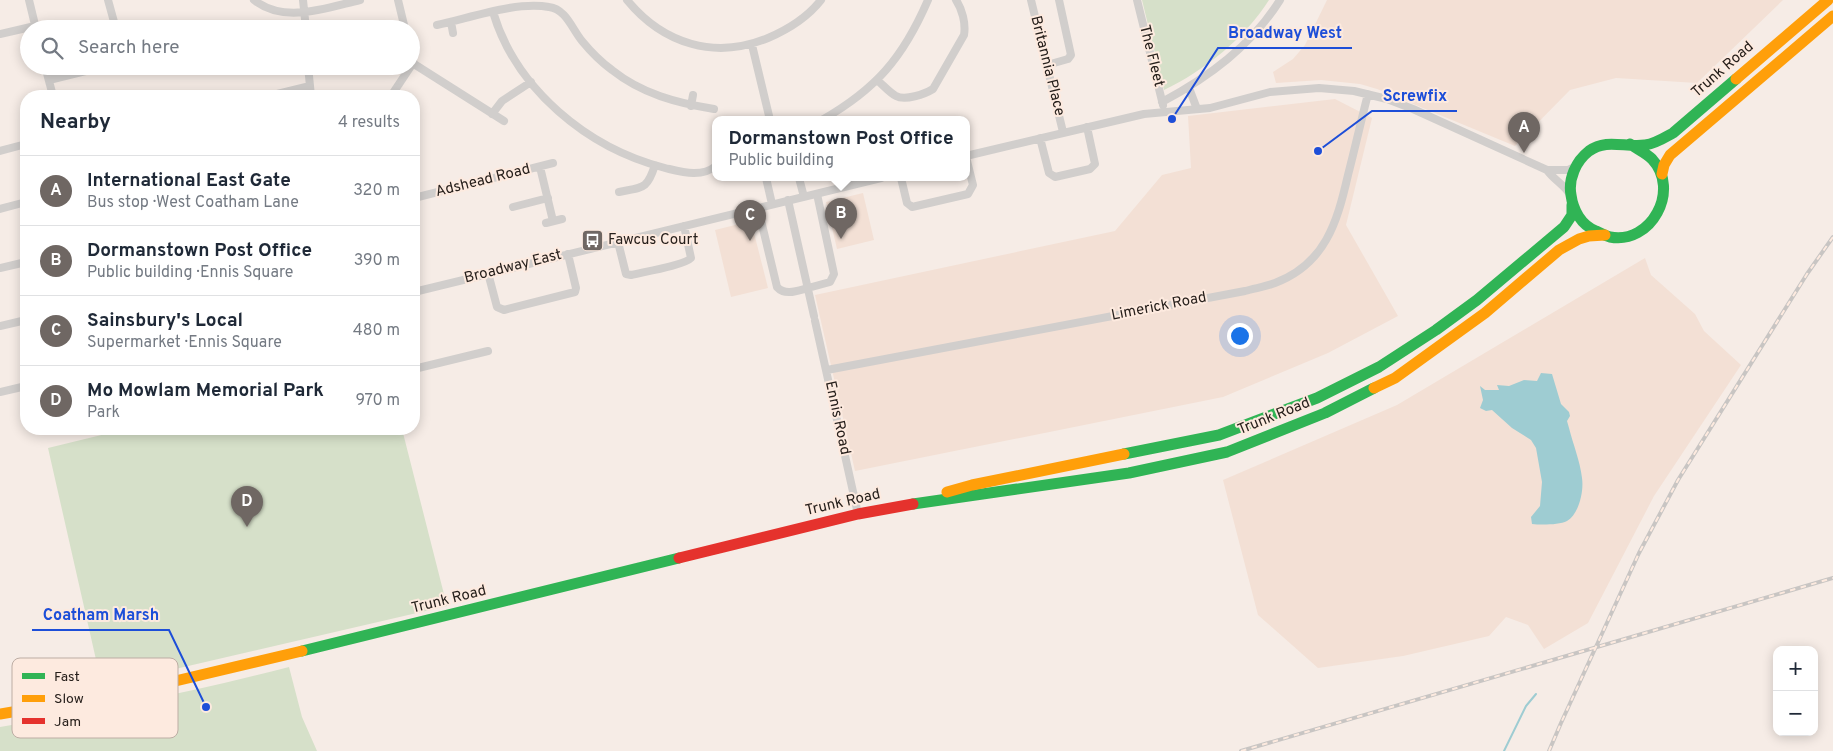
<!DOCTYPE html>
<html lang="en">
<head>
<meta charset="utf-8">
<style>
	:root { --surface:#fff; --page:#f2f2f3; --text:#1f2937; --muted:#747a83; --line:#e0e1e3; --accent:#6f6763 }
	body { margin:0; font-family:Overpass,sans-serif; background:var(--page); color:var(--text) }
	.controls { position:absolute; right:15px; bottom:15px; display:grid; overflow:hidden; border-radius:10px; box-shadow:0 2px 12px #0003 }
	.controls button { width:45px; height:45px; display:grid; place-items:center; padding:0; border:0; border-bottom:1px solid var(--line); background:var(--surface); color:var(--text); font:25px sans-serif }
	.you { position:absolute; left:1239px; top:335px; width:18px; height:18px; margin:-12px; border:4px solid #fff; border-radius:50%; background:#1a73e8; box-shadow:0 0 0 8px #1a73e833 }
	.badge { display:grid; place-items:center; width:32px; height:32px; border-radius:50%; background:var(--accent); color:#fff; font-size:16px; font-weight:700 }
	.pin { position:absolute; translate:-50% -41px; filter:drop-shadow(0 1px 2px #0008) }
	.pin::after { content:''; position:absolute; top:26px; width:18px; height:15px; background:inherit; clip-path:polygon(0 0,100% 0,50% 100%) }
	.popup { position:absolute; left:712px; top:116px; width:258px; height:65px; box-sizing:border-box; display:grid; place-content:center; border-radius:10px; background:var(--surface); filter:drop-shadow(0 1px 4px #0005); font-size:16px; white-space:nowrap; color:var(--muted) }
	.popup b { font-size:19px; color:var(--text) }
	.popup::after { content:''; position:absolute; left:50%; top:100%; margin-left:-10px; border:10px solid transparent; border-top-color:var(--surface) }
	.list { margin:0; padding:0; list-style:none }
	h2 { display:flex; justify-content:space-between; align-items:center; height:65px; margin:0; padding:0 20px; font-size:21px }
	h2 small { font-size:16px; font-weight:400; color:var(--muted) }
	.list li { display:grid; grid-template-columns:32px 1fr auto; gap:15px; align-items:center; box-sizing:border-box; height:70px; padding:0 20px; border-top:1px solid var(--line) }
	.list b { display:block; font-size:19px; white-space:nowrap }
	.list p { margin:0; font-size:16px; white-space:nowrap; color:var(--muted) }
	.list em { font-size:16px; font-style:normal; color:var(--muted) }
	.icon { flex:none; width:28px; height:28px; fill:none; stroke:currentColor; stroke-width:2; stroke-linecap:round; stroke-linejoin:round }
	.map { position:relative; flex:none; width:1833px; height:751px; overflow:hidden }
	.search { position:absolute; background:var(--surface); box-shadow:0 2px 12px #0003; left:20px; top:20px; width:400px; height:55px; display:flex; align-items:center; gap:12px; box-sizing:border-box; padding:0 18px; border-radius:28px; color:var(--muted); font-size:19px }
	.panel { position:absolute; background:var(--surface); box-shadow:0 2px 12px #0003; left:20px; top:90px; width:400px; height:345px; border-radius:20px }
	.map>svg:first-child { display:block }
</style>
</head>
<body>
<div class="map">
<svg width="1833" height="751" viewBox="0 0 1833 751">
	<rect width="100%" height="100%" fill="#f6ece6"/>
	<path fill="#f3e0d5" d="M 1327,0 L 1783,0 L 1697,83 L 1616,78 L 1570,90 L 1515,146 L 1377,89 L 1360,84 L 1321,80 L 1276,83 L 1273,72 L 1293,59 L 1305,45 Z
		M 1335,99 L 1372,118 L 1346,225 L 1398,316 L 1328,353 L 1223,397 L 855,471 L 815,295 L 1115,231 L 1162,175 L 1191,168 L 1188,116 Z
		M 863,193 L 874,240 L 837,249 L 826,202 Z
		M 751,221 L 768,288 L 731,297 L 715,230 Z
		M 1645,258 L 1651,275 L 1695,314 L 1704,331 L 1741,365 L 1654,496 L 1588,623 L 1544,649 L 1528,625 L 1506,617 L 1489,636 L 1403,656 L 1318,668 L 1258,615 L 1223,480 L 1397,405 Z"/>
	<path fill="#d6e0c9" d="M 1142,0 L 1269,0 C 1245,38 1204,71 1164,90 Z
		M 126,429 L 402,429 L 447,606 L 102,686 L 48,448 Z
		M 289,667 L 302,717 L 317,751 L 0,751 L 0,727 C 97,711 193,692 289,667 Z"/>
	<path fill="#9eccd2" d="M 1541,373 L 1552,374 L 1561,404 L 1569,412 L 1570,416 L 1567,421 L 1569,428 C 1573,444 1580,461 1582,478 C 1584,491 1579,514 1567,521 C 1559,525 1541,525 1532,524 L 1531,517 L 1540,506 L 1542,482 L 1536,448 L 1531,440 L 1512,428 L 1492,410 L 1486,411 L 1480,408 L 1483,400 L 1480,386 L 1485,390 L 1499,390 L 1497,385 L 1509,386 L 1524,380 L 1537,381 Z"/>
	<g fill="none" stroke-linecap="round" stroke-linejoin="round">
		<path stroke="#9eccd2" stroke-width="2" d="M 1504,751 L 1526,706 L 1536,694"/>
		<path stroke="#d1cecc" stroke-width="8" d="M 29,0 L 36,29
			M 108,0 L 116,29
			M 254,0 C 284,24 326,8 360,0
			M 303,0 L 306,29
			M 398,0 L 405,29
			M 627,0 C 663,44 715,60 768,38 C 789,29 807,18 821,0
			M 1031,0 L 1063,132
			M 1137,0 L 1163,105
			M 493,12 C 516,89 587,148 665,168 C 682,172 701,178 716,166
			M 451,22 L 453,33
			M 437,25 C 470,18 516,1 549,7 C 566,9 572,29 582,41 C 591,52 601,62 612,70 C 642,94 677,103 714,109
			M 0,34 L 35,26
			M 752,45 L 770,120
			M 411,55 L 414,64 L 504,121
			M 1047,65 L 1068,59 L 1071,55 L 1059,0
			M 45,66 L 53,96
			M 308,66 L 311,96
			M 49,80 L 106,66
			M 877,80 C 883,85 890,93 896,96 C 905,101 925,94 933,89 L 964,35 C 966,23 962,9 956,0
			M 1189,88 L 1197,109
			M 269,96 L 310,86
			M 391,96 L 411,66
			M 1162,102 C 1209,77 1251,46 1280,0
			M 691,106 L 693,95
			M 492,114 L 502,101 L 531,82
			M 822,120 C 876,89 903,58 928,0
			M 1040,138 L 1049,173 L 1055,177 L 1090,169 L 1095,164 L 1087,127
			M 0,151 L 26,144
			M 966,156 L 1144,114 L 1210,108 L 1270,92 L 1319,88 L 1354,91 L 1387,99 L 1413,109 L 1547,170 L 1568,170 L 1576,166
			M 540,167 L 553,221
			M 1547,170 C 1553,179 1563,184 1569,193
			M 766,178 L 772,204
			M 799,178 L 804,197
			M 901,178 L 907,203 L 912,207 L 968,194 L 973,185 L 966,157
			M 619,192 C 643,187 647,190 655,165
			M 414,198 L 553,163
			M 788,200 L 814,316
			M 513,207 L 548,198
			M 758,208 L 777,287 C 785,296 797,291 808,288
			M 0,209 L 26,202
			M 546,223 L 562,219
			M 618,242 L 626,274 L 631,275 C 643,272 685,265 691,258 L 684,226
			M 0,268 L 26,262
			M 488,273 L 497,307 L 504,310 L 575,292 L 576,288 L 568,254
			M 808,288 L 830,282 L 834,274 L 817,194
			M 414,292 L 881,178
			M 815,321 L 858,514
			M 0,326 L 26,320
			M 414,369 L 488,351
			M 827,370 L 1245,291 C 1255,288 1265,287 1275,283 C 1325,264 1337,223 1348,175 C 1355,148 1361,121 1368,94
			M 0,392 L 26,386"/>
		<path stroke="#30b455" stroke-width="11" d="M 1630,144 C 1637,149 1646,153 1652,159 C 1681,190 1651,245 1610,237 C 1605,236 1600,233 1596,231 C 1581,225 1573,210 1571,195 C 1568,179 1576,161 1589,151 C 1607,138 1625,148 1645,145 C 1655,144 1664,138 1673,133 L 1736,79
			M 1124,454 L 1219,435 L 1317,398 L 1379,367 L 1436,330 L 1477,300 L 1564,227 L 1572,215 L 1572,205
			M 913,504 L 1129,473 L 1227,452 L 1325,413 L 1374,388
			M 302,651 L 679,558"/>
		<path stroke="#ff9f0a" stroke-width="11" d="M 1736,79 L 1828,0
			M 1662,174 L 1664,165 L 1670,155 L 1833,16
			M 1374,388 L 1395,378 L 1485,313 L 1559,250 L 1579,239 L 1589,236 L 1605,235
			M 947,492 L 972,485 L 1124,454
			M 0,714 L 129,692 L 302,651"/>
		<path stroke="#e5322d" stroke-width="11" d="M 679,558 L 858,514 L 913,504"/>
		<defs>
			<path id="rail" d="M 1241,751 L 1833,578
				M 1549,751 L 1561,723 L 1639,553 L 1678,480 L 1807,274 L 1833,237"/>
		</defs>
		<use href="#rail" stroke="#c8c5c3" stroke-width="4"/>
		<use href="#rail" stroke="#fdeadf" stroke-width="2" stroke-dasharray="5.5" stroke-linecap="butt"/>
	</g>
	<defs>
		<symbol id="bus-square" viewBox="-11 -11 22 22"><rect x="-9" y="-9" width="18" height="18" rx="4" fill="#6f6763" stroke="#fdeadf"/><path d="M-5-6H5V4H4V6H2V4H-2V6H-4V4H-5ZM-3.5-4V0h7V-4ZM-3.5 1.2v1.5H-2V1.2ZM2 1.2v1.5H3.5V1.2Z" fill="#fff"/></symbol>
	</defs>
	<g fill-rule="evenodd">
		<use href="#bus-square" x="580" y="228" width="25" height="25"/>
	</g>
	<g text-anchor="middle" dominant-baseline="central" stroke-width="4" stroke-linejoin="round" paint-order="stroke">
		<g font-size="15" fill="#27201c" stroke="#fdeadf">
			<text transform="translate(1151 56) rotate(76)">The Fleet</text>
			<text transform="translate(1047 66) rotate(76)">Britannia Place</text>
			<text transform="translate(1723 70) rotate(-41)">Trunk Road</text>
			<text transform="translate(483 181) rotate(-14)">Adshead Road</text>
			<text transform="translate(513 267) rotate(-14)">Broadway East</text>
			<text transform="translate(1159 307) rotate(-11)">Limerick Road</text>
			<text transform="translate(1274 417) rotate(-22)">Trunk Road</text>
			<text transform="translate(837 418) rotate(78)">Ennis Road</text>
			<text transform="translate(843 503) rotate(-13)">Trunk Road</text>
			<text transform="translate(449 600) rotate(-14)">Trunk Road</text>
		</g>
		<g font-size="15" fill="#27201c" stroke="#fdeadf" text-anchor="start">
			<text x="608" y="240">Fawcus Court</text>
		</g>
	</g>
	<rect x="12" y="658" width="166" height="80" rx="8" fill="#fdeadf" stroke="#bdada4" stroke-width="1"/>
	<rect x="22" y="673" width="23" height="6" fill="#30b455"/>
	<rect x="22" y="695" width="23" height="7" fill="#ff9f0a"/>
	<rect x="22" y="718" width="23" height="6" fill="#e5322d"/>
	<g font-size="14" fill="#27201c">
		<text x="54" y="681">Fast</text>
		<text x="54" y="703">Slow</text>
		<text x="54" y="726">Jam</text>
	</g>
	<path fill="none" stroke="#1d4ed8" stroke-width="2" d="M1172 119L1218 48H1352M1318 151L1372 111H1457M206 707L169 630H32"/>
	<g fill="#1d4ed8" stroke="#fdeadf" stroke-width="2">
		<circle cx="1172" cy="119" r="5"/>
		<circle cx="1318" cy="151" r="5"/>
		<circle cx="206" cy="707" r="5"/>
	</g>
	<g font-size="16" text-anchor="middle" font-weight="bold" fill="#1d4ed8" stroke="#fdeadf" stroke-width="4" stroke-linejoin="round" paint-order="stroke">
		<text x="1285" y="38">Broadway West</text>
		<text x="1415" y="101">Screwfix</text>
		<text x="101" y="620">Coatham Marsh</text>
	</g>
</svg>
<div class="controls">
<button>+</button>
<button>−</button>
</div>
<div class="you"></div>
<div class="pin badge" style="left:1524px;top:153px">A</div>
<div class="pin badge" style="left:841px;top:239px">B</div>
<div class="popup"><b>Dormanstown Post Office</b>Public building</div>
<div class="pin badge" style="left:750px;top:241px">C</div>
<div class="pin badge" style="left:247px;top:527px">D</div>
<div class="search"><svg class="icon" aria-label="search" viewBox="0 0 24 24"><circle cx="10" cy="10" r="6"/><path d="M15 15l6 6"/></svg>Search here</div>
<section class="panel">
<h2>Nearby<small>4 results</small></h2>
<ul class="list">
<li><span class="badge">A</span><div><b>International East Gate</b><p>Bus stop · West Coatham Lane</p></div><em>320 m</em></li>
<li><span class="badge">B</span><div><b>Dormanstown Post Office</b><p>Public building · Ennis Square</p></div><em>390 m</em></li>
<li><span class="badge">C</span><div><b>Sainsbury's Local</b><p>Supermarket · Ennis Square</p></div><em>480 m</em></li>
<li><span class="badge">D</span><div><b>Mo Mowlam Memorial Park</b><p>Park</p></div><em>970 m</em></li>
</ul>
</section>
</div>
</body>
</html>
